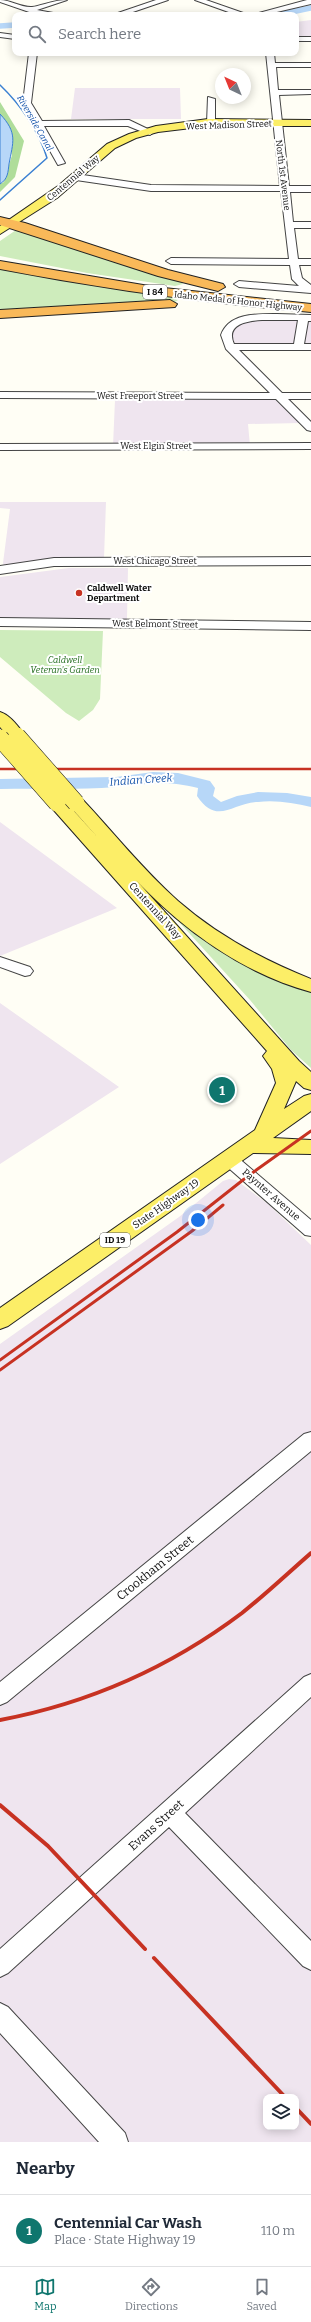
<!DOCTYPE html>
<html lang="en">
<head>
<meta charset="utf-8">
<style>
	:root { --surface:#fff; --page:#f2f2f3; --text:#1f2937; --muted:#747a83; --line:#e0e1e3; --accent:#0f766e }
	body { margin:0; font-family:Bitter,serif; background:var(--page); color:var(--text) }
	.controls { position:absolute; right:12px; bottom:12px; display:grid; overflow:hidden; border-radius:8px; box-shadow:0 2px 10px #0003 }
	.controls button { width:36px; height:36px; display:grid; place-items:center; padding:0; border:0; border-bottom:1px solid var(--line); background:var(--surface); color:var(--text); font:20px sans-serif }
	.compass { position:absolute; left:215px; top:68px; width:36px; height:36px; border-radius:50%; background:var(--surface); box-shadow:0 2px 10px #0003; rotate:317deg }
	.you { position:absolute; left:198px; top:1220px; width:14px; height:14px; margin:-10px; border:3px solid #fff; border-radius:50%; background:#1a73e8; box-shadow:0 0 0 6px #1a73e833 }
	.badge { display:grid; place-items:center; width:26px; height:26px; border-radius:50%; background:var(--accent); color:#fff; font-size:13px; font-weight:700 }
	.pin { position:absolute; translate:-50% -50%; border:2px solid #fff; box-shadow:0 1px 4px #0006 }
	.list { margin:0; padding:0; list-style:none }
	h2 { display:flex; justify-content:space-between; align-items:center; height:52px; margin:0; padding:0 16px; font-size:17px }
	h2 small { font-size:13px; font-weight:400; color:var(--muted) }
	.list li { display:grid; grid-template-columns:26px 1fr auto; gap:12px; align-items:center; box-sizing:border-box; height:72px; padding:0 16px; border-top:1px solid var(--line) }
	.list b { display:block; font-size:15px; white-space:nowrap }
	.list p { margin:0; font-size:13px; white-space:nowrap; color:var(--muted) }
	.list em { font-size:13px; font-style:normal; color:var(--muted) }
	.icon { flex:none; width:22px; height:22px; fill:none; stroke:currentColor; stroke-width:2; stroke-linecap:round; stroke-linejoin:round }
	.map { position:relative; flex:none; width:311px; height:2142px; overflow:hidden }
	.search { position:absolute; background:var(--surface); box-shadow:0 2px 10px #0003; left:12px; right:12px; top:12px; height:44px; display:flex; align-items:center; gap:10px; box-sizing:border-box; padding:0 14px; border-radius:8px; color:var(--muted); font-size:15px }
	.sheet { height:124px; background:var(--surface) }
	nav { display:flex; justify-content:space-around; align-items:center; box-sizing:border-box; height:56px; border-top:1px solid var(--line); background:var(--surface); font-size:11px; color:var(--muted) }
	nav a { display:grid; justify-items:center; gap:2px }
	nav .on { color:var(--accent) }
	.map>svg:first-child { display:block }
</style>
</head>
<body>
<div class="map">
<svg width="311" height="2142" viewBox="0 0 311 2142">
	<rect width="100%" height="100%" fill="#fffef5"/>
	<path fill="#efe5ef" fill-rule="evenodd" d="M 311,20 L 311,37 L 296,37 L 296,22 Z
		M 75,88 L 180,88 L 181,119 L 71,119 Z
		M 257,319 L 311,320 L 311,346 L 237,345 L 231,338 L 233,329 L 240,324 Z
		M 115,400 L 277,400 L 301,423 L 248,424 L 250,446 L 113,446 Z
		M 0,502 L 106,502 L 104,558 L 66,558 L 4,566 L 3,563 L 10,509 L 0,508 Z
		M 69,568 L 128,568 L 127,619 L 0,619 L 0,577 Z
		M 0,822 L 117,908 L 0,956 Z
		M 0,1003 L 119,1087 L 0,1164 Z
		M 229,1179 L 236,1180 L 268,1204 L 311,1245 L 311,2142 L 0,2142 L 0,1344 L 179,1217 L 223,1181 ZM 266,2097 L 296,2097 L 296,2127 L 266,2127 Z"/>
	<path fill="#ceecbc" d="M 19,228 L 181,282 L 183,284 L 175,286 L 87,273 L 0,256 L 0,241 Z
		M 0,267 L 169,296 L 178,300 L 175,302 L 27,311 L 0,310 Z
		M 0,630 L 103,631 L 100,699 L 93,710 L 79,721 L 66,713 L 0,657 Z
		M 169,911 L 311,992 L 311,1068 L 291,1050 L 250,1000 Z"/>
	<path fill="#afdd9a" d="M 0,102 L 24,141 L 15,177 L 0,192 L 0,184 L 4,182 L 12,155 L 0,114 Z"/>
	<path fill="#b7d7f8" stroke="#3b80d2" d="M 0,114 C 18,133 13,142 9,164 C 8,172 8,179 0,184 Z"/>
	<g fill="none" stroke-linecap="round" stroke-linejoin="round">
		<path stroke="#3b80d2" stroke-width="1.5" d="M 0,85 C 20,104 39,131 47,158 L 0,200"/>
		<path stroke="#b7d7f8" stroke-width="5.5" d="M 277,15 L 311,8
			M 0,26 L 15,25"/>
		<path fill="#b7d7f8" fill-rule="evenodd" d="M 153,772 L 178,773 L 210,781 L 215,788 L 213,796 L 221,802 L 237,796 L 258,792 L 287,793 L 311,797 L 311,807 C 294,803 276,800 258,802 C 232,803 217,826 197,796 L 198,788 C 165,780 149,784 116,787 C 78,790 39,788 0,789 L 0,779 L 116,777 Z"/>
		<defs>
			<path id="minor" d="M 0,0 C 10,0 22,8 32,7 C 44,5 54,0 67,0 L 37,10 L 64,15 L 38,15 L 0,2 Z
				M 156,0 L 168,0 L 124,15 L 112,15 Z
				M 195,0 L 206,0 L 249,15 L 237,15 Z
				M 307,0 L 311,0 L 311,4 L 264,15 L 251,15 Z
				M 0,33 L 15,35 L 15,39 L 0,37 Z
				M 296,37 L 311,37 L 311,41 L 296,41 Z
				M 29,53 L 37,53 L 31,103 L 42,121 L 129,120 L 154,132 L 150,135 L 128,126 L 44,126 L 65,163 L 58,165 L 23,103 Z
				M 266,53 L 274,53 L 275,63 L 311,63 L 311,67 L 276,67 L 278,90 L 311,90 L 311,94 L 279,95 L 289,186 L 311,186 L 311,192 L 290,192 L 293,222 L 311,222 L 311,228 L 294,228 L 298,259 L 311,259 L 311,265 L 299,265 L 302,278 L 311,285 L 311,293 L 239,287 L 234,284 L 239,281 L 299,286 L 292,279 L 290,265 L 171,264 L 166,261 L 171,258 L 289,259 L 281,191 L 151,191 L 76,180 L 72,177 L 76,174 L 151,185 L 280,186 Z
				M 208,97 L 215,99 L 215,123 L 211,126 L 207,123 Z
				M 277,314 L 311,315 L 311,321 L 308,321 L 304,344 L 311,344 L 311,350 L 239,350 L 282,393 L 311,393 L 311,399 L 288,399 L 311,422 L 311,431 L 307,430 L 276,399 L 0,398 L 0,392 L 270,393 L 226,349 L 221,335 C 229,313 256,314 277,314 ZM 262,320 L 298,320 L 294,344 L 234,344 C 225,324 248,321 262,320 Z
				M 311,443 L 311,449 L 0,450 L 0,444 Z
				M 311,557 L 311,565 L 54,566 L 0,574 L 0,566 L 54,558 Z
				M 0,618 L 311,622 L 311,630 L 0,626 Z
				M 0,957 L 30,967 L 33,971 L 30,975 L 25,976 L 0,967 Z
				M 230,1154 L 236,1156 L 311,1220 L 311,1236 L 305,1235 L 224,1164 L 222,1160 L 224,1156 Z
				M 311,1432 L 311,1451 L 7,1702 L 0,1705 L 0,1682 L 304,1434 Z
				M 311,1674 L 311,1697 L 185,1813 L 311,1941 L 311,1970 L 303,1966 L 169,1827 L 8,1973 L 0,1977 L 0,1949 L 304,1677 Z
				M 0,2003 L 8,2007 L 125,2133 L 128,2142 L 99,2142 L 0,2033 Z"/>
			<path id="major" d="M 208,119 L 311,120 L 311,126 L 208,126 L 158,132 L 136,138 L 115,148 L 57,198 L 0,234 L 0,226 L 58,186 L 107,144 L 129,134 L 156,126 Z
				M 0,712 C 10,715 19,727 25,736 L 23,740 L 11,740 L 0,727 Z
				M 57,798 L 63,799 L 100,840 L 67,803 L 70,799 L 82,799 C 114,833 143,870 178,901 C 217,935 263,960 311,979 L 311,992 C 244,974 183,930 136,880 L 299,1061 L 311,1072 L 311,1090 L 304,1088 L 296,1081 L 284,1109 L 304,1096 L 311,1094 L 311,1111 L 273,1138 L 311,1140 L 311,1154 L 253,1153 L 8,1326 L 0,1329 L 0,1308 L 255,1130 L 276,1083 L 272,1069 L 263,1056 L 267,1051 L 51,807 L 48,803 L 51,799 Z"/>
			<path id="highway" d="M 0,217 L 25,223 L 168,270 L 223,284 L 225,287 L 218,291 L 158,276 L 0,225 Z
				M 0,261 L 155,287 L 311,304 L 311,312 C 206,303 103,289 0,269 Z
				M 170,300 L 177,304 L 175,307 L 0,318 L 0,310 Z"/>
		</defs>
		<use href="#minor" stroke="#444" stroke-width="2"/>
		<use href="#major" stroke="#222" stroke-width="2"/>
		<use href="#highway" stroke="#222" stroke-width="2"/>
		<use href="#minor" fill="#fff" fill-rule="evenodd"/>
		<use href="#major" fill="#fcee67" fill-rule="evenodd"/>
		<use href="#highway" fill="#f9b959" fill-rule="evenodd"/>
		<path stroke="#c73222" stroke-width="2.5" d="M 0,769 L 311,769"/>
		<path stroke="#c73222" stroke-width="3" d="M 0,1360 L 177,1232 L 248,1176 L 311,1131
			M 0,1370 L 192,1231 L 223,1205"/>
		<path stroke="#c73222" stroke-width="4" d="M 0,1720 C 90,1703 169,1668 242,1613 C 266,1594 288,1573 311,1553
			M 0,1805 L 48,1846 L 145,1949
			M 154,1958 L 285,2097
			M 296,2108 L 311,2124"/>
		<defs>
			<path id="major-bridge" d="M 17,736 L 76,803
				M 0,738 L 57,803"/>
		</defs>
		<use href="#major-bridge" stroke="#222" stroke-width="18" stroke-linecap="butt"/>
		<use href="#major-bridge" stroke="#fcee67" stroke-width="17"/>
	</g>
	<circle fill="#c73222" stroke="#fff" stroke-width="1.5" cx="79" cy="593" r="4"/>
	<g text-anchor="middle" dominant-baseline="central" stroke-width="4" stroke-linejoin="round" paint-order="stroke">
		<g font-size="9" font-style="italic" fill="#1352a9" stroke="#fff">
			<text transform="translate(35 123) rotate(60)">Riverside Canal</text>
		</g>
		<g font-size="9" fill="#111" stroke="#fff">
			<text transform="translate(229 125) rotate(-2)">West Madison Street</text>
			<text transform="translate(283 175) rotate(83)">North 1st Avenue</text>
			<text transform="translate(73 178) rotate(-40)">Centennial Way</text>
			<text transform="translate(238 301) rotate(6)">Idaho Medal of Honor Highway</text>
			<text x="140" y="396">West Freeport Street</text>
			<text x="156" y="446">West Elgin Street</text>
			<text x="155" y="561">West Chicago Street</text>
			<text transform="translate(155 624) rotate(1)">West Belmont Street</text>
		</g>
		<g fill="#fff" stroke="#585858" stroke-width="1">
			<rect x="143" y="285" width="24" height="14" rx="3"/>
			<rect x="100" y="1233" width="30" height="14" rx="3"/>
		</g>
		<g font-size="9" font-weight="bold" fill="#111">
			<text x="155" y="292">I 84</text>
			<text x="115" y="1240">ID 19</text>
		</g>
		<g font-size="9" font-weight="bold" fill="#111" stroke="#fff" text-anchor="start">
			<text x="87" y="588">Caldwell Water<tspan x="87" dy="10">Department</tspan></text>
		</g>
		<g font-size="9" font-style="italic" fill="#226c1d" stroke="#fff">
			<text x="65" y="660">Caldwell<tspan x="65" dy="10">Veteran's Garden</tspan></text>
		</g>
		<g font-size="10" fill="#111" stroke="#fff">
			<text transform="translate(155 911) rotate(48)">Centennial Way</text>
			<text transform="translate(271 1195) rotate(41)">Paynter Avenue</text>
			<text transform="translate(166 1204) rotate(-35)">State Highway 19</text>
		</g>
		<g font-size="11" font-style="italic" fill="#1352a9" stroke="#fff">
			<text transform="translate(141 780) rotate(-4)">Indian Creek</text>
		</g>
		<g font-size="12" fill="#111" stroke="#fff">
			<text transform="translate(155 1568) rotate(-39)">Crookham Street</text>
			<text transform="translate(156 1825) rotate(-42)">Evans Street</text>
		</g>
	</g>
</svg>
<div class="controls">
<button><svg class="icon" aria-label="layers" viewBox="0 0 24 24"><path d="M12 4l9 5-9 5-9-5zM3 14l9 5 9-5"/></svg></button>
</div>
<svg class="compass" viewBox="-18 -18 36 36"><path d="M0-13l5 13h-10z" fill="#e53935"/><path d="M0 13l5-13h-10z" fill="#747a83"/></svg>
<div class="you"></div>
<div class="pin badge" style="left:222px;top:1090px">1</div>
<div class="search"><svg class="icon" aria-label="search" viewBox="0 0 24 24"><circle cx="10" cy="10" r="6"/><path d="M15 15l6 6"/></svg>Search here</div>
</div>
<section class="sheet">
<h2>Nearby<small></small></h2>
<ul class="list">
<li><span class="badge">1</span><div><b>Centennial Car Wash</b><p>Place · State Highway 19</p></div><em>110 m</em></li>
</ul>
</section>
<nav>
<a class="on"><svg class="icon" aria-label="map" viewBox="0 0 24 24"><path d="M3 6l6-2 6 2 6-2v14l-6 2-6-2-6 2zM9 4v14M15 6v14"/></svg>Map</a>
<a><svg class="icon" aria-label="directions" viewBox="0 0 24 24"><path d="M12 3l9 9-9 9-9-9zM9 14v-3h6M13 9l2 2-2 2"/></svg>Directions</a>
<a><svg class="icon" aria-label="saved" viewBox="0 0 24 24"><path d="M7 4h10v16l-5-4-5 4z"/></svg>Saved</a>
</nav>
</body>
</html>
